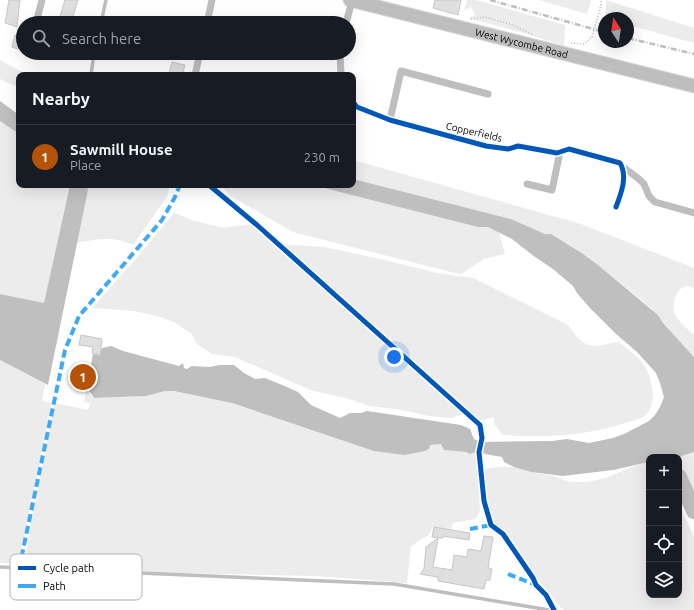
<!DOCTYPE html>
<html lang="en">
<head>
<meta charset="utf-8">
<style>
	:root { --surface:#171b24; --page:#20242c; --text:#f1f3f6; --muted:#9ea1a6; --line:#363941; --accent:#b45309 }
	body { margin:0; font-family:Ubuntu,sans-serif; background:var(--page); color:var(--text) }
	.controls { position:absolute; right:12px; bottom:12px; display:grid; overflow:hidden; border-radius:8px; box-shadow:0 4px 16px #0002 }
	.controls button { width:36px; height:36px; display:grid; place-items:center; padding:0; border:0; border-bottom:1px solid var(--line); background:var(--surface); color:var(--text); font:20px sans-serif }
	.compass { position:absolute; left:598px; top:12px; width:36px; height:36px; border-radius:50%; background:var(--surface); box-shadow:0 4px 16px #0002; rotate:348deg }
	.you { position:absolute; left:394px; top:357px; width:14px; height:14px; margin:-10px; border:3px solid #fff; border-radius:50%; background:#1a73e8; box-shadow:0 0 0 6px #1a73e833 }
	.badge { display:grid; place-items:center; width:26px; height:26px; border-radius:50%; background:var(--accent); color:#fff; font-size:13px; font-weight:700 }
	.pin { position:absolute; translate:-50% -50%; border:2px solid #fff; box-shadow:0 1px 4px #0006 }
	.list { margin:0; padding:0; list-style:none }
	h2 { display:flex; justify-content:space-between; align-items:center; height:52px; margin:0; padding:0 16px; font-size:17px }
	h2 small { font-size:13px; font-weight:400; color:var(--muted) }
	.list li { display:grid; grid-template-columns:26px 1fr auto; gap:12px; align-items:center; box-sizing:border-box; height:64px; padding:0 16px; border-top:1px solid var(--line) }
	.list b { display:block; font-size:15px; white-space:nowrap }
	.list p { margin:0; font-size:13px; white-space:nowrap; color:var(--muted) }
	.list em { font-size:13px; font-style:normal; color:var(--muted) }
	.icon { flex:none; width:22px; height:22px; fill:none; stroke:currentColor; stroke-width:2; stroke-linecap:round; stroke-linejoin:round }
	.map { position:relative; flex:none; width:694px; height:610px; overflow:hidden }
	.search { position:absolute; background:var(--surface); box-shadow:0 4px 16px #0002; left:16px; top:16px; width:340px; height:44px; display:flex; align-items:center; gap:10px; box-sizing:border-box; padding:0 14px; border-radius:22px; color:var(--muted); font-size:15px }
	.panel { position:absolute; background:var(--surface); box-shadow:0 4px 16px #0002; left:16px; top:72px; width:340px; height:116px; border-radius:8px }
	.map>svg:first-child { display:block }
</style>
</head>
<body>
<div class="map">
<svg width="694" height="610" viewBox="0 0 694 610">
	<rect width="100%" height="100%" fill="#fff"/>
	<path fill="#ececec" d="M 467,0 L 476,0 L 565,25 L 564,46 L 524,33 L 468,18 L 475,15 L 471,7 L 464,10 Z
		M 539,0 L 591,0 L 587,14 Z
		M 606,0 L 694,28 L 694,43 L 628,25 L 628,18 L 606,18 Z
		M 0,60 L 28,75 L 19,75 L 19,88 L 0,79 Z
		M 0,121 L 19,134 L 19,185 L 70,185 L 44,304 L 0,294 Z
		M 353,160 L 581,224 L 694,268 L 694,288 C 692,288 690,286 688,286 C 676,286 671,305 675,314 C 679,323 687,328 694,335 L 694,357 L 663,323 L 658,315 L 645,303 L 598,265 L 551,234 L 545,234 L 511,219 L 353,179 Z
		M 89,185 L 170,185 L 167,197 L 133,245 C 115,236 96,239 77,243 Z
		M 220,185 L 312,185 L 478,227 L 488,227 L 499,232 L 505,254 L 484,259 L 461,274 L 455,273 L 293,232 L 232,197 Z
		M 174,213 L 195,221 L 223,228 L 251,224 L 464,414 L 450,418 L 429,416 L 401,410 L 370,406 L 342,397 L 313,391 L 235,357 L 212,354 L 197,344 L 192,334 L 174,322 L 157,316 L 134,311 L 92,308 L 138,256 Z
		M 281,244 L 325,247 L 380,259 L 438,273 L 473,278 L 568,325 C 575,335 583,347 597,346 C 605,345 611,342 619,342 C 627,349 638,356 644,365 C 651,375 657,400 649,411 C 645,418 635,420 628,422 C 587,436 546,438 503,435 L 494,424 L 494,417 L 479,421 L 431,376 Z
		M 0,360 L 45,384 L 42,401 L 52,403 L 18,564 L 0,563 Z
		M 87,386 L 90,386 L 90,393 L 94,398 L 99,398 L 146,396 L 165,391 L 174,391 L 232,403 L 355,444 L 419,452 L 425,451 L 430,445 L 441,444 L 444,450 L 466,452 L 470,453 L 476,451 L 480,511 L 475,519 L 453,523 L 451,529 L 432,527 L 430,534 L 411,546 L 407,583 L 315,576 L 131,572 L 24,567 L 32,517 L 55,403 L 88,410 L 90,403 L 84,402 Z
		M 694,452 L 694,511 L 679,477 L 679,457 Z
		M 649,462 L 649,595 L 679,595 L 679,504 L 694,537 L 694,610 L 565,610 L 562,609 L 537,578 L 505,532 L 494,523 L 491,517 L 488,505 L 483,469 L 500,467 L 514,467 L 531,472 L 553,476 L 570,482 L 588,482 L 606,478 L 632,467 Z"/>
	<path fill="#bfbfbf" d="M 0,101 L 19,115 L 19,134 L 0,121 Z
		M 353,179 L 511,219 L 545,234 L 551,234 L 583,254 L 598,265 L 658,315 L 663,323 L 694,357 L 694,452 L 679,457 L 649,457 L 649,462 L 613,470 L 563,476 L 531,472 L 514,467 L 504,462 L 502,457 L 485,454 L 480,450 L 470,454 L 466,452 L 444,450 L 441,444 L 430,445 L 429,449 L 425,451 L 404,455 L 374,451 L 232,403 L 174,391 L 165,391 L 146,396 L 94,398 L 89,390 L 90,370 L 93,354 L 100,355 L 102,348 L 111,346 L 123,351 L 179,366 L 183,363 L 184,368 L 187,369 L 192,366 L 209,367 L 220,365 L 234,365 L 244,373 L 255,379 L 265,378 L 287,387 L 298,392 L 311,405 L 340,418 L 350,413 L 361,413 L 367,411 L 461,425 L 470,429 L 474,439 L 481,442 L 552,441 L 567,439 L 589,443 L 613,438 L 624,434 L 649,421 L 655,415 L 660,407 L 664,397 L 660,383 L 656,373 L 637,352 L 616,334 L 589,307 L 577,293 L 573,286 L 553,269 L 535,257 L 512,239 L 488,227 L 478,227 L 312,185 L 353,185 Z
		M 70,185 L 89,185 L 48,385 L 0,360 L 0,294 L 44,303 Z"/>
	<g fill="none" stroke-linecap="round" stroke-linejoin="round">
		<path stroke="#bfbfbf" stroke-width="16" d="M 679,477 L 694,511"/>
	</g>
	<path fill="#dfdfdf" stroke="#c7c7c7" d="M 9,0 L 20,0 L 17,27 L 5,23 Z
		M 65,0 L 78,0 L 71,23 L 58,23 Z
		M 435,0 L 461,0 L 458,15 L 433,8 Z
		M 15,35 L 21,37 L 18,49 L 12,47 Z
		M 172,62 L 185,65 L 182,75 L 169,73 Z
		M 81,335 L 102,339 L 100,355 L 92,353 L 93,347 L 79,345 Z
		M 76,367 L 93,370 L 90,386 L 73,383 Z
		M 434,527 L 470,533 L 469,540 L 443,536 L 443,538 L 438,538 L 433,567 L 452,570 L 454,555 L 467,557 L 468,549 L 481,551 L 484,536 L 493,537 L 488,568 L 492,569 L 490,580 L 486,580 L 484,589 L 438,581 L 438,577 L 420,574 L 424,569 L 426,547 L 438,538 L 432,537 Z"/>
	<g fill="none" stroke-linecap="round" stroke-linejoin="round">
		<defs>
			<g id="highway">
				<path id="s1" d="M 350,0 L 694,86"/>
			</g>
		</defs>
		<use href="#highway" stroke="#dbdbdb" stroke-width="15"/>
		<path stroke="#b9b9b9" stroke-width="1.5" stroke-dasharray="1 2" stroke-linecap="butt" d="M 601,5 L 601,0
			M 471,19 L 485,17 L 510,24 L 532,34
			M 571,43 L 584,44 L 592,37"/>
		<path stroke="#bebebe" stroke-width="3.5" d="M 101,23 L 106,0
			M 91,75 L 94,53
			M 0,567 L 394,584 L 549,610"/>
		<path stroke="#bebebe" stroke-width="7" d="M 36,23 L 42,0
			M 207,23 L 212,0
			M 346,23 L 352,1
			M 340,53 L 341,75
			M 195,75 L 200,53
			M 353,102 L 357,107 L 390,120 L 486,146 L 508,149 L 518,146 L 557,153 L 569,149 L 620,163 C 628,176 621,194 616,207
			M 390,120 L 401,71 L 488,94
			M 623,167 L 639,179 L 644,184 L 649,196 L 655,202 L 694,213
			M 527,184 L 552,190 L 560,152"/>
		<use href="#highway" stroke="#bebebe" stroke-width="13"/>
		<path stroke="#bebebe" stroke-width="2.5" stroke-dasharray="6 2 1 2" stroke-linecap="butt" d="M 490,0 L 604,32
			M 628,38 L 694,54"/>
		<path stroke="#b9b9b9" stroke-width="1.5" stroke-dasharray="1 2" stroke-linecap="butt" d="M 592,37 L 601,5"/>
		<path stroke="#3fa9f5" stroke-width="4" stroke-dasharray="8 4" stroke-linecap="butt" d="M 470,529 L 491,525
			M 19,569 L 65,350 L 79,316 L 162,220 L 175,197 L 180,185
			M 508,574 L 536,585"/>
		<defs>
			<path id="cycleway" d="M 353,102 L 357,107 L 390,120 L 486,146 L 508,149 L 518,146 L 557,153 L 569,149 L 620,163 C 628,176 621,194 616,207
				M 209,185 L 257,225 L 480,425 L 482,438 L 479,452 L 484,501 L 491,525 L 503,534 L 533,578 L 536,585 L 546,595 L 554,610"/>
		</defs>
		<use href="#cycleway" stroke="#fff" stroke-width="8"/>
		<use href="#cycleway" stroke="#0057b8" stroke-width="5"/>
	</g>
	<g text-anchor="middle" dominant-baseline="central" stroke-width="3" stroke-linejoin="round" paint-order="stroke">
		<g font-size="10" fill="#000" stroke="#fff">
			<text stroke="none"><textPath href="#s1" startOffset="177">West Wycombe Road</textPath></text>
			<text transform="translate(474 132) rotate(13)">Copperfields</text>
		</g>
	</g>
	<rect x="10" y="554" width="132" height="46" rx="6" fill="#fff" stroke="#b2b2b2" stroke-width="1"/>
	<rect x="18" y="566" width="18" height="4" fill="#0057b8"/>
	<rect x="18" y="584" width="18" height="4" fill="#3fa9f5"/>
	<g font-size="11" fill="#000">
		<text x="43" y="572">Cycle path</text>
		<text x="43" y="590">Path</text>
	</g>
</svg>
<div class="controls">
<button>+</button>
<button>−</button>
<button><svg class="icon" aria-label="locate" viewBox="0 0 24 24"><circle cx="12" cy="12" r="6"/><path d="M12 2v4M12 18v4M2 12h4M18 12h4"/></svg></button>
<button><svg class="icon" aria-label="layers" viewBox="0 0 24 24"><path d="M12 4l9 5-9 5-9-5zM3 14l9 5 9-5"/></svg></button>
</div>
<svg class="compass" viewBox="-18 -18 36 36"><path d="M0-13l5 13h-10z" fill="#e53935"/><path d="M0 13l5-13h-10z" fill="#9ea1a6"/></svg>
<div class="you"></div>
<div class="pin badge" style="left:83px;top:377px">1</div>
<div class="search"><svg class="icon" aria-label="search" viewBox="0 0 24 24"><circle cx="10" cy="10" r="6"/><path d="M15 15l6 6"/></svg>Search here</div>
<section class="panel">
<h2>Nearby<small></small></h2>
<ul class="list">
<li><span class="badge">1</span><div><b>Sawmill House</b><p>Place</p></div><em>230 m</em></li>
</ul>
</section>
</div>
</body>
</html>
